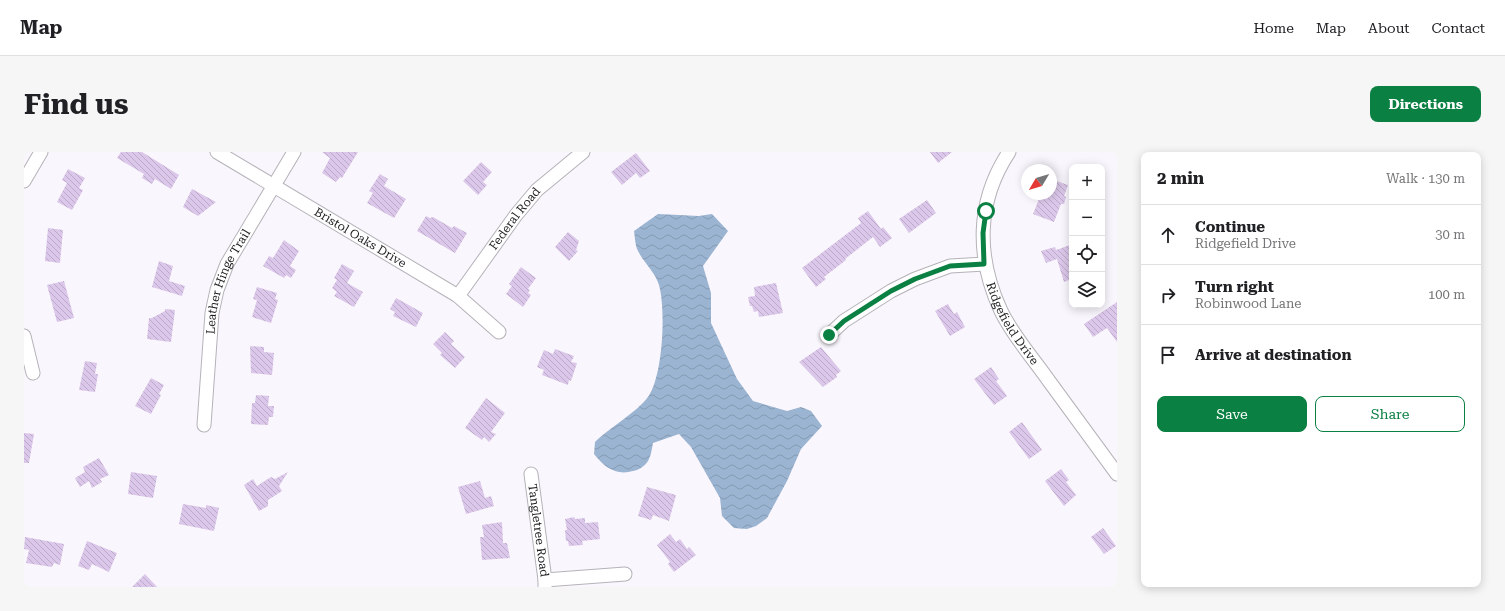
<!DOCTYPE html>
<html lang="en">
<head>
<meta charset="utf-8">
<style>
	:root { --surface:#fff; --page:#f6f6f6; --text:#202124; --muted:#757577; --line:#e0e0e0; --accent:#0b8043 }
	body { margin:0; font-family:"Roboto Serif",serif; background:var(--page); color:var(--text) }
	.controls { position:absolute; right:12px; top:12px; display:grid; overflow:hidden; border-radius:8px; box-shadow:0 2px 10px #0003 }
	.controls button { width:36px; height:36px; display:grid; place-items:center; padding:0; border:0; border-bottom:1px solid var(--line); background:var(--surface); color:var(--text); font:20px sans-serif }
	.compass { position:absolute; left:997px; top:12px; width:36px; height:36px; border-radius:50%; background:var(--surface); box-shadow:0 2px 10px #0003; rotate:232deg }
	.stop { position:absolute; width:12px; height:12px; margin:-9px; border:3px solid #0b8043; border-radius:50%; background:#fff }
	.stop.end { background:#0b8043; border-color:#fff; box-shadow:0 1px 4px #0008 }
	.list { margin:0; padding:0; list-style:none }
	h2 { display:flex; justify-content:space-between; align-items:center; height:52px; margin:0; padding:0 16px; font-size:17px }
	h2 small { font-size:13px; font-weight:400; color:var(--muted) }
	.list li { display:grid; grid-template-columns:26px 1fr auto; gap:12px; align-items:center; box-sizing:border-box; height:60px; padding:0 16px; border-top:1px solid var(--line) }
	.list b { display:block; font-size:15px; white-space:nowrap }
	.list p { margin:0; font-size:13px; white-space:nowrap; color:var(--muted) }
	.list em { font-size:13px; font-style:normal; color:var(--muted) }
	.actions { display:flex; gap:8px; padding:12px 16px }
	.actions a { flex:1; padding:9px 0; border:1px solid var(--accent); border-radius:8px; text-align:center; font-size:14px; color:var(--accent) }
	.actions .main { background:var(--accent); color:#fff }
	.icon { flex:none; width:22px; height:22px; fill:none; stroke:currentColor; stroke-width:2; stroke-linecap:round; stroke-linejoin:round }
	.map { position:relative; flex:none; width:1093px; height:435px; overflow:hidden; border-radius:8px }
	header { display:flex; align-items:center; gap:24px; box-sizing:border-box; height:56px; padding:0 20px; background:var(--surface); border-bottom:1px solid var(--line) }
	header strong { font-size:19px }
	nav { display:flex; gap:22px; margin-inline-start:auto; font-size:14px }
	.intro { display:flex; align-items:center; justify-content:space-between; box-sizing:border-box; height:96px; padding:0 24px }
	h1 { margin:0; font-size:28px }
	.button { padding:10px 18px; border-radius:8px; background:var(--accent); color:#fff; font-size:14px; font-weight:700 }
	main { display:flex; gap:24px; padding:0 24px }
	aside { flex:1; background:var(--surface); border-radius:8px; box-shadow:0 2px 10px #0003 }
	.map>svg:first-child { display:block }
</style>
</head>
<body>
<header>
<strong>Map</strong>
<nav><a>Home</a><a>Map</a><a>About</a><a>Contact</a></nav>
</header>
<div class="intro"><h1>Find us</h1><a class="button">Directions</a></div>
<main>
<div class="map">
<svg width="1093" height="435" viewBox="0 0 1093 435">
	<defs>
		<pattern id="water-waves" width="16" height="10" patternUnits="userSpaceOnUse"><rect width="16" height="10" fill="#9bb4d1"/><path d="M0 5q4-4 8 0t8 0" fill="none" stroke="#859ab3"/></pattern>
		<pattern id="building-back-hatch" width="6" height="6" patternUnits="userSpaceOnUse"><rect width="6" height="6" fill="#dbc7e9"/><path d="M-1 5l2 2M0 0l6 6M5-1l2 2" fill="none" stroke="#bcaac8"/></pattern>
	</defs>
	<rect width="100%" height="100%" fill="#faf6fd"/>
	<path fill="url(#water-waves)" d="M 634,62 L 675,64 L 688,62 L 704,79 L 679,114 L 687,141 L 687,171 L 713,227 L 729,249 L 763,259 L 777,255 L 787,259 L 798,274 L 777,297 L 763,329 L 743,366 L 732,374 L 723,377 L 710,376 L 698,364 L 696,346 L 667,295 L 655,282 L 629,291 C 628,296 627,304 624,309 C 621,314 615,318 609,319 C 592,324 580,315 570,302 L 571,290 C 586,275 612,261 624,245 C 639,224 642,158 635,133 C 631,120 620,111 614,99 C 611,93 611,85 610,79 Z"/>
	<path fill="url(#building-back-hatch)" d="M 97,0 L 118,0 L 155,23 L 147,37 L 131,27 L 128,32 L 118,26 L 120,22 L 93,6 Z
		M 298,0 L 334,0 L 318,26 L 316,25 L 312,30 L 298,21 L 306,6 Z
		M 906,0 L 928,0 L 914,11 Z
		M 612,1 L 626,19 L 616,26 L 612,21 L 598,33 L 587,20 Z
		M 457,10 L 468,20 L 459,30 L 463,33 L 454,43 L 439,29 Z
		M 44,17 L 61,26 L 55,36 L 59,38 L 48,58 L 33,50 L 43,31 L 38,28 Z
		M 356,22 L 364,27 L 360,34 L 382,47 L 370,66 L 343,51 L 349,41 L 345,39 Z
		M 1027,27 L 1044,33 L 1040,44 L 1042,45 L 1040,52 L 1037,52 L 1030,70 L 1009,62 L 1017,42 L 1027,42 Z
		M 168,37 L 192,50 L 174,64 L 159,55 Z
		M 903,48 L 912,61 L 885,81 L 875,67 Z
		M 844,59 L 857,77 L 859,75 L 868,86 L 856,95 L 849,85 L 821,107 L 822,108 L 800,125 L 802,127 L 792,135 L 778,116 L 837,71 L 834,66 Z
		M 402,64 L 406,66 L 409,65 L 428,76 L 430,74 L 443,81 L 431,101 L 393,79 Z
		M 24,76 L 39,78 L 36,111 L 21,109 Z
		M 544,80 L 555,89 L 552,98 L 554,99 L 545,109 L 531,95 Z
		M 260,88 L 275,99 L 266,114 L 272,118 L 267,126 L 262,123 L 260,126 L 239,114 L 245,104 L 249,106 Z
		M 1046,93 L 1048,127 L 1040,130 L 1033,107 L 1022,111 L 1017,99 L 1031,95 L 1032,98 Z
		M 135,109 L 149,114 L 145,129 L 161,134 L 158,144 L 128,135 Z
		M 318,112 L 330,119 L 323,131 L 339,140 L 330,155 L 310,144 L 313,140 L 308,136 L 313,128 L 310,126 Z
		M 497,115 L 512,126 L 504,137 L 506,138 L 504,141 L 507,143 L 499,155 L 482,142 L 488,134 L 485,132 Z
		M 40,129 L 50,166 L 33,170 L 23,133 Z
		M 752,131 L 759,161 L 735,165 L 734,159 L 730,160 L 728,154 L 726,154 L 724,145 L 731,144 L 730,135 Z
		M 233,135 L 253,141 L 251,147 L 254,148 L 247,171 L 228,165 L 233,148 L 229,147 Z
		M 372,146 L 399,161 L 392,175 L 369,164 L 371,160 L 366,157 Z
		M 1093,150 L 1093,190 L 1083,176 L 1069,185 L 1060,172 Z
		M 924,152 L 930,162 L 933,160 L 941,175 L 926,184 L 911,159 Z
		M 141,157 L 151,158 L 147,190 L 123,187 L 125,166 L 128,166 L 141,159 Z
		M 421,180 L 430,189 L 427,192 L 441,205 L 431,216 L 416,203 L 418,201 L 409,192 Z
		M 226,194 L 240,195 L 240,200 L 250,201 L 248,223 L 227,221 Z
		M 797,195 L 817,219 L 812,223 L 813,225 L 799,235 L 775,210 Z
		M 531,197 L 550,204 L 547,210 L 553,211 L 547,229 L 545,228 L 544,233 L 518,223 L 520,218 L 513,215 L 520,198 L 529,202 Z
		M 61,209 L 73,211 L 71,222 L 74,222 L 71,240 L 55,238 Z
		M 967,215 L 975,227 L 972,229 L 983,244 L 970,253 L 950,227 Z
		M 127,226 L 140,233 L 135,242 L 137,243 L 127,262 L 111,254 Z
		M 232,243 L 245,244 L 244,254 L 250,254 L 249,265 L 245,265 L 244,273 L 227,272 L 228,251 L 231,251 Z
		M 462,246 L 481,261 L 467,280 L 472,282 L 465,290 L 460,285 L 458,288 L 441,276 Z
		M 998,270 L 1018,298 L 1005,307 L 985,280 Z
		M 0,281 L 10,282 L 5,311 L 0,311 Z
		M 75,306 L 85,323 L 76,327 L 78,330 L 68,336 L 65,329 L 56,335 L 51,326 L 61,320 L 59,315 Z
		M 1037,317 L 1045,328 L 1042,330 L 1052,343 L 1040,354 L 1021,329 Z
		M 107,320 L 133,324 L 129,346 L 104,342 Z
		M 264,320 L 255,334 L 258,339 L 244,348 L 244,354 L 235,359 L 220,333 L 229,327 L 233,334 L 247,325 L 251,327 Z
		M 456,329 L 461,346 L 467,344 L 470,354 L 442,362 L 434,335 Z
		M 623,335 L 652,343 L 645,369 L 629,363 L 627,368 L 614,364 Z
		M 159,352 L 182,356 L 182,353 L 195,356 L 190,379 L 155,372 Z
		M 550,365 L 551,367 L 561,366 L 561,371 L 574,370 L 576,387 L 558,389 L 559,393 L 545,394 L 544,389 L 542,389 L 541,378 L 543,378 L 541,367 Z
		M 478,370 L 479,391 L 483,391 L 486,406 L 458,408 L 456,385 L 460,385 L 458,373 Z
		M 1079,376 L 1092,394 L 1080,402 L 1067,385 Z
		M 646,382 L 652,390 L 656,387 L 663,397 L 665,395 L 672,403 L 650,420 L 644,412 L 646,410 L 633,393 Z
		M 1,385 L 40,392 L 36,413 L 30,411 L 28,415 L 2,411 L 5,398 L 0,397 Z
		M 63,389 L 93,401 L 85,420 L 68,412 L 65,418 L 54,414 Z
		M 121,422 L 133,435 L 108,435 Z"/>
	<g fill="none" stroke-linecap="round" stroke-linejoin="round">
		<defs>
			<g id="street">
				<path id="s1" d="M 193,0 L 434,144 L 475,180"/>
				<path id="s2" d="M 985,0 C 952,50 952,105 977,159 C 989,184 1009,206 1025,229 C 1048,260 1070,291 1093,322"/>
				<path d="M 0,29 L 17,0"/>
				<path id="s3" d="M 434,144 L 492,63 L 513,38 L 559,0"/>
				<path d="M 805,183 L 820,169 L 867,139 L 891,127 L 926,114 L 961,112"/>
				<path d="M 0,184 L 9,221"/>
				<path id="s4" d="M 180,273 L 188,161 L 193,138 L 203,112 L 270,0"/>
				<path id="s5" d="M 507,322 L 521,428 L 521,435"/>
				<path d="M 521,428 L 601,422"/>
			</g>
		</defs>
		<use href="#street" stroke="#b5b2b8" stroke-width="15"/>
		<use href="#street" stroke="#fff" stroke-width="13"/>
	</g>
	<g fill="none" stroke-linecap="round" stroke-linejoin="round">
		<path stroke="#0b8043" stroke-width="5" d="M 805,183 L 820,169 L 867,139 L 891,127 L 926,114 L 960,112 L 959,81 L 962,59"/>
	</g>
	<g text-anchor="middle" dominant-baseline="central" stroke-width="3" stroke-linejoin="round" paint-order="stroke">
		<g font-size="12" fill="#201f21" stroke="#fff">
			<text stroke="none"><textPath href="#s3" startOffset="96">Federal Road</textPath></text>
			<text stroke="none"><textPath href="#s1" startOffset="167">Bristol Oaks Drive</textPath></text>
			<text stroke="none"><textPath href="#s4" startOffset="147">Leather Hinge Trail</textPath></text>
			<text stroke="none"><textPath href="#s2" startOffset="183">Ridgefield Drive</textPath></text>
			<text stroke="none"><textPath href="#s5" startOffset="57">Tangletree Road</textPath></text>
		</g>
	</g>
</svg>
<div class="controls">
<button>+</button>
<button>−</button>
<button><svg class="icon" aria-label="locate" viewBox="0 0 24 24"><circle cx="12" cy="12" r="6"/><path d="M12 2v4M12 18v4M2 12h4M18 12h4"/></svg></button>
<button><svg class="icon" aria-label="layers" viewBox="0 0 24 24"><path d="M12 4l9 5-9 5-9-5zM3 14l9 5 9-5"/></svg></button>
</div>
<svg class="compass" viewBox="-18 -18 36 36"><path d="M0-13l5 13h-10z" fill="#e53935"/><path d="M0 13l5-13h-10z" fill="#757577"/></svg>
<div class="stop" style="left:962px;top:59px"></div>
<div class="stop end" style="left:805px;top:183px"></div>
</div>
<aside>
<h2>2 min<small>Walk · 130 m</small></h2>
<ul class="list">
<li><svg class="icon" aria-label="ahead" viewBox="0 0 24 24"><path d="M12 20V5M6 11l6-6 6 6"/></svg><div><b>Continue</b><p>Ridgefield Drive</p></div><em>30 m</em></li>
<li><svg class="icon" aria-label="right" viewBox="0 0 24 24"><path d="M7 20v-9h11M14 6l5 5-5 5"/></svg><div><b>Turn right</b><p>Robinwood Lane</p></div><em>100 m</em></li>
<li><svg class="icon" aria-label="arrive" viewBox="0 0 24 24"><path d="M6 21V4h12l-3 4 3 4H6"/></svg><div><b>Arrive at destination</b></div></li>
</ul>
<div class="actions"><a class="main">Save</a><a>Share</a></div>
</aside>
</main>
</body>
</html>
